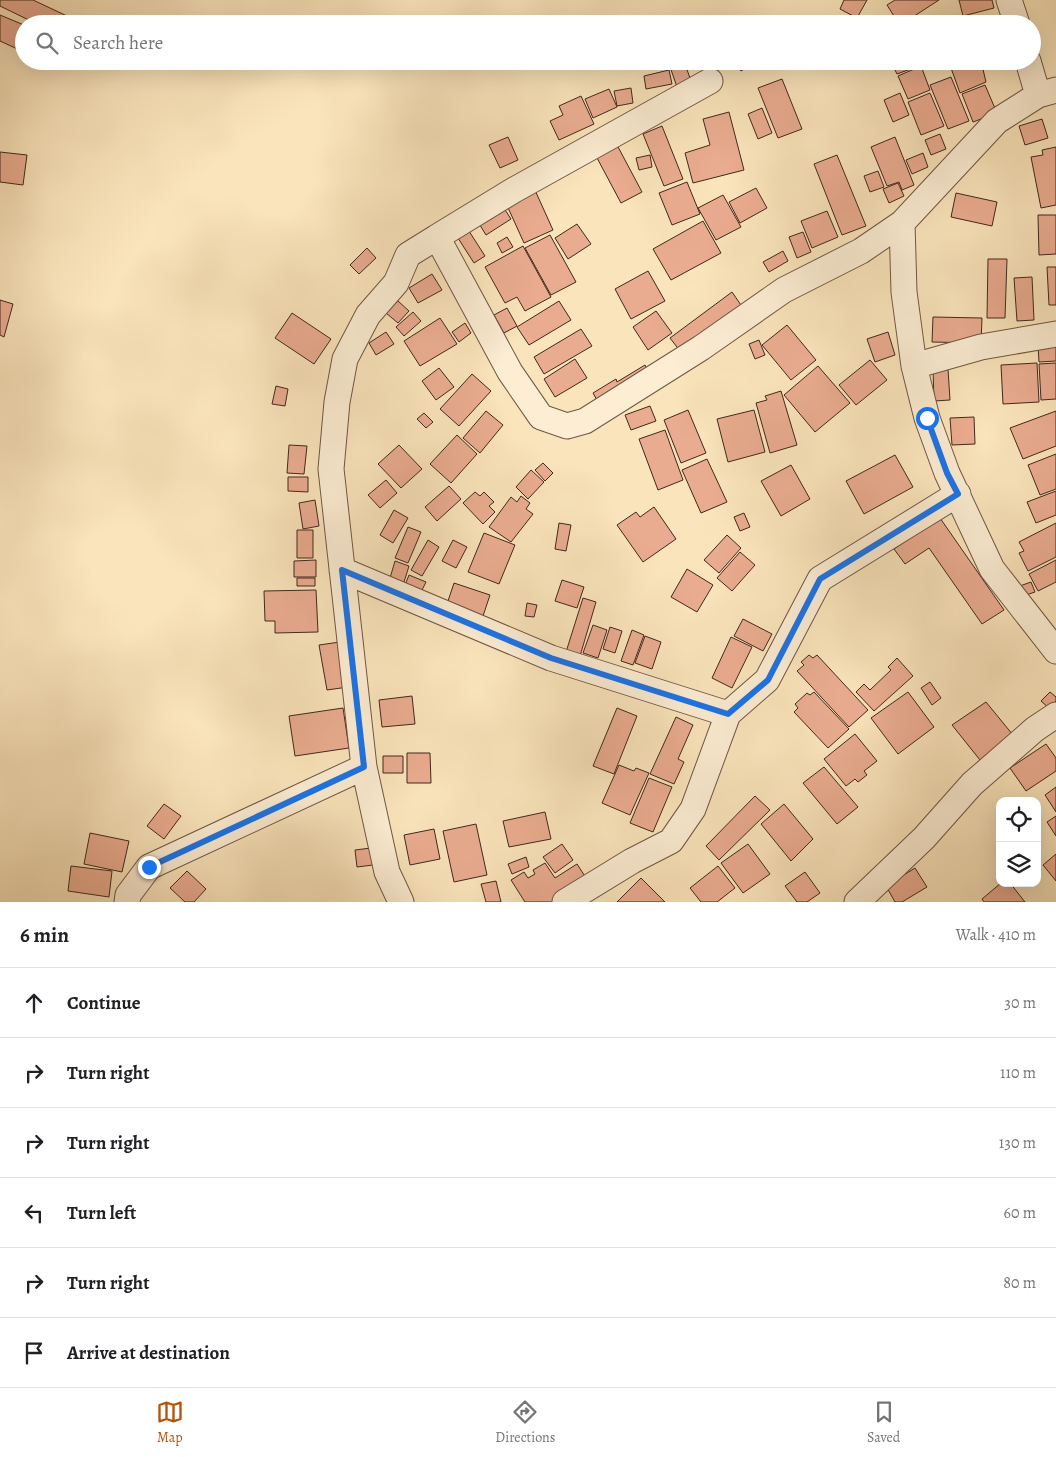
<!DOCTYPE html>
<html lang="en">
<head>
<meta charset="utf-8">
<style>
	:root { --surface:#fff; --page:#f2f2f2; --text:#202124; --muted:#757577; --line:#e0e0e0; --accent:#b45309 }
	body { margin:0; font-family:Alegreya,serif; background:var(--page); color:var(--text) }
	.controls { position:absolute; right:15px; bottom:15px; display:grid; overflow:hidden; border-radius:10px; box-shadow:0 5px 20px #0002 }
	.controls button { width:45px; height:45px; display:grid; place-items:center; padding:0; border:0; border-bottom:1px solid var(--line); background:var(--surface); color:var(--text); font:25px sans-serif }
	.stop { position:absolute; width:15px; height:15px; margin:-11px; border:4px solid #1a73e8; border-radius:50%; background:#fff }
	.stop.end { background:#1a73e8; border-color:#fff; box-shadow:0 1px 5px #0008 }
	.list { margin:0; padding:0; list-style:none }
	h2 { display:flex; justify-content:space-between; align-items:center; height:65px; margin:0; padding:0 20px; font-size:21px }
	h2 small { font-size:16px; font-weight:400; color:var(--muted) }
	.list li { display:grid; grid-template-columns:32px 1fr auto; gap:15px; align-items:center; box-sizing:border-box; height:70px; padding:0 20px; border-top:1px solid var(--line) }
	.list b { display:block; font-size:19px; white-space:nowrap }
	.list em { font-size:16px; font-style:normal; color:var(--muted) }
	.icon { flex:none; width:28px; height:28px; fill:none; stroke:currentColor; stroke-width:2; stroke-linecap:round; stroke-linejoin:round }
	.map { position:relative; flex:none; width:1056px; height:902px; overflow:hidden }
	.search { position:absolute; background:var(--surface); box-shadow:0 5px 20px #0002; left:15px; right:15px; top:15px; height:55px; display:flex; align-items:center; gap:12px; box-sizing:border-box; padding:0 18px; border-radius:28px; color:var(--muted); font-size:19px }
	.sheet { height:485px; background:var(--surface) }
	nav { display:flex; justify-content:space-around; align-items:center; box-sizing:border-box; height:70px; border-top:1px solid var(--line); background:var(--surface); font-size:14px; color:var(--muted) }
	nav a { display:grid; justify-items:center; gap:2px }
	nav .on { color:var(--accent) }
	.map>svg:first-child { display:block }
</style>
</head>
<body>
<div class="map">
<svg width="1056" height="902" viewBox="0 0 1056 902">
	<rect width="100%" height="100%" fill="#fae4bb"/>
	<filter id="stains"><feTurbulence type="fractalNoise" baseFrequency=".004" numOctaves="4"/><feColorMatrix values="0 0 0 0 .2 0 0 0 0 .09 0 0 0 0 .02 0 0 0 .5 -.17"/></filter>
	<radialGradient id="worn" r=".72"><stop offset=".6" stop-color="#630" stop-opacity="0"/><stop offset="1" stop-color="#630" stop-opacity=".3"/></radialGradient>
	<path fill="#eaac90" stroke="#42271b" d="M 0,0 L 33,0 L 67,16 L 63,24 L 37,24 L 0,6 Z
		M 844,0 L 867,0 L 857,18 L 840,9 Z
		M 895,0 L 939,0 L 902,24 L 899,24 L 887,5 Z
		M 959,0 L 992,0 L 994,8 L 963,16 Z
		M 0,15 L 24,25 L 24,52 L 0,41 Z
		M 883,15 L 892,24 L 874,24 Z
		M 668,61 L 684,61 L 691,81 L 677,87 Z
		M 734,61 L 756,61 L 741,71 Z
		M 905,61 L 914,61 L 916,67 L 897,74 L 893,66 Z
		M 968,61 L 981,61 L 986,82 L 960,93 L 951,68 Z
		M 921,66 L 930,90 L 908,99 L 898,76 Z
		M 669,70 L 672,84 L 646,89 L 644,76 Z
		M 951,77 L 969,121 L 948,129 L 930,85 Z
		M 782,79 L 802,129 L 778,138 L 758,88 Z
		M 985,85 L 997,113 L 973,122 L 962,94 Z
		M 631,88 L 633,103 L 617,106 L 614,91 Z
		M 609,89 L 617,107 L 593,118 L 585,99 Z
		M 900,93 L 909,115 L 893,122 L 884,100 Z
		M 930,93 L 944,126 L 921,135 L 908,102 Z
		M 581,96 L 594,124 L 559,140 L 550,121 L 563,115 L 559,106 Z
		M 762,108 L 772,133 L 758,139 L 748,114 Z
		M 729,112 L 744,170 L 693,183 L 685,153 L 710,145 L 703,119 Z
		M 1042,119 L 1048,138 L 1025,145 L 1019,126 Z
		M 662,126 L 683,179 L 664,186 L 643,134 Z
		M 940,134 L 946,149 L 931,155 L 925,140 Z
		M 508,137 L 518,160 L 500,168 L 489,145 Z
		M 895,137 L 914,185 L 902,190 L 899,182 L 887,186 L 871,147 Z
		M 617,145 L 642,192 L 621,203 L 596,156 Z
		M 1056,147 L 1056,205 L 1041,208 L 1031,157 L 1043,155 L 1042,150 Z
		M 0,152 L 27,155 L 23,185 L 0,182 Z
		M 923,153 L 928,167 L 912,174 L 906,160 Z
		M 650,155 L 652,167 L 639,170 L 636,158 Z
		M 837,155 L 866,226 L 842,235 L 814,164 Z
		M 878,171 L 884,187 L 870,192 L 864,176 Z
		M 687,182 L 700,214 L 672,225 L 659,193 Z
		M 898,183 L 904,196 L 889,203 L 883,189 Z
		M 534,188 L 553,230 L 524,243 L 505,201 Z
		M 756,188 L 767,208 L 740,223 L 729,202 Z
		M 956,193 L 997,202 L 992,226 L 951,217 Z
		M 723,195 L 741,227 L 716,240 L 698,208 Z
		M 500,202 L 511,219 L 486,235 L 475,217 Z
		M 827,211 L 838,237 L 812,248 L 801,221 Z
		M 1038,215 L 1056,215 L 1056,254 L 1039,255 Z
		M 703,221 L 721,253 L 671,280 L 653,249 Z
		M 577,224 L 591,244 L 568,259 L 555,238 Z
		M 467,228 L 485,256 L 474,263 L 456,235 Z
		M 803,232 L 811,252 L 797,258 L 789,237 Z
		M 550,235 L 576,282 L 551,295 L 525,248 Z
		M 507,237 L 513,247 L 502,253 L 497,243 Z
		M 523,246 L 551,297 L 525,311 L 517,297 L 505,303 L 485,267 Z
		M 367,248 L 376,258 L 359,274 L 350,265 Z
		M 783,251 L 788,261 L 769,272 L 763,262 Z
		M 988,259 L 1007,259 L 1005,318 L 987,318 Z
		M 1047,267 L 1056,267 L 1056,305 L 1049,305 Z
		M 648,271 L 665,301 L 631,319 L 615,289 Z
		M 432,274 L 442,290 L 418,303 L 409,288 Z
		M 1032,277 L 1034,320 L 1017,321 L 1014,278 Z
		M 732,292 L 743,308 L 680,351 L 670,338 Z
		M 0,300 L 13,304 L 4,337 L 0,335 Z
		M 398,301 L 409,311 L 398,323 L 386,313 Z
		M 559,301 L 571,320 L 529,345 L 517,327 Z
		M 507,308 L 517,326 L 504,333 L 494,315 Z
		M 656,311 L 672,333 L 648,350 L 633,327 Z
		M 413,312 L 421,321 L 404,336 L 396,327 Z
		M 292,313 L 331,339 L 314,364 L 275,338 Z
		M 933,317 L 982,318 L 981,343 L 932,342 Z
		M 440,318 L 457,344 L 420,366 L 404,341 Z
		M 465,323 L 471,333 L 459,342 L 452,332 Z
		M 787,325 L 816,360 L 791,380 L 762,345 Z
		M 581,329 L 592,346 L 544,374 L 534,357 Z
		M 386,332 L 394,344 L 376,355 L 369,343 Z
		M 888,332 L 895,355 L 875,362 L 867,339 Z
		M 759,340 L 765,355 L 755,359 L 749,344 Z
		M 1056,345 L 1056,361 L 1039,362 L 1038,346 Z
		M 575,359 L 587,378 L 555,397 L 544,379 Z
		M 870,360 L 887,380 L 856,405 L 839,385 Z
		M 1037,363 L 1039,402 L 1003,404 L 1001,365 Z
		M 1056,363 L 1056,399 L 1041,400 L 1039,364 Z
		M 645,365 L 651,376 L 598,402 L 593,393 L 616,379 L 617,382 Z
		M 818,366 L 850,403 L 815,432 L 784,395 Z
		M 439,368 L 454,387 L 436,400 L 422,381 Z
		M 933,369 L 948,369 L 950,400 L 934,401 Z
		M 472,374 L 491,391 L 459,426 L 440,409 Z
		M 276,386 L 288,389 L 285,406 L 272,404 Z
		M 781,391 L 797,445 L 770,453 L 756,403 L 767,400 L 765,396 Z
		M 650,406 L 656,421 L 631,430 L 625,415 Z
		M 688,410 L 706,453 L 681,463 L 664,420 Z
		M 754,410 L 765,452 L 728,462 L 717,419 Z
		M 486,411 L 503,425 L 480,453 L 463,438 Z
		M 1056,411 L 1056,446 L 1023,459 L 1010,428 Z
		M 424,413 L 433,422 L 426,428 L 417,419 Z
		M 974,417 L 975,444 L 952,445 L 950,418 Z
		M 665,430 L 683,480 L 658,490 L 639,439 Z
		M 457,435 L 477,454 L 451,483 L 430,464 Z
		M 289,445 L 307,446 L 304,474 L 287,473 Z
		M 399,445 L 422,469 L 401,488 L 378,464 Z
		M 1056,454 L 1056,489 L 1040,495 L 1028,465 Z
		M 895,455 L 913,487 L 864,514 L 846,481 Z
		M 707,459 L 727,502 L 701,513 L 682,470 Z
		M 543,463 L 553,473 L 545,481 L 535,470 Z
		M 791,465 L 810,499 L 781,516 L 761,481 Z
		M 531,470 L 544,482 L 528,499 L 516,487 Z
		M 288,477 L 308,477 L 308,492 L 288,491 Z
		M 386,480 L 397,493 L 380,508 L 368,495 Z
		M 449,486 L 461,499 L 437,521 L 425,507 Z
		M 1056,491 L 1056,515 L 1036,523 L 1027,502 Z
		M 475,492 L 480,496 L 484,492 L 494,502 L 489,506 L 495,512 L 483,524 L 463,503 Z
		M 521,496 L 530,503 L 526,509 L 533,514 L 511,542 L 489,527 L 511,497 L 517,502 Z
		M 315,500 L 319,526 L 303,529 L 299,503 Z
		M 654,507 L 676,539 L 643,562 L 617,525 L 636,512 L 640,517 Z
		M 394,510 L 408,518 L 393,543 L 380,535 Z
		M 744,513 L 750,527 L 740,531 L 734,517 Z
		M 940,518 L 1004,610 L 982,624 L 929,548 L 905,564 L 894,549 Z
		M 559,523 L 571,525 L 566,551 L 555,549 Z
		M 1056,523 L 1056,557 L 1028,571 L 1019,553 L 1024,551 L 1019,542 Z
		M 408,527 L 421,532 L 408,563 L 395,558 Z
		M 297,530 L 313,530 L 313,558 L 297,558 Z
		M 484,533 L 515,545 L 499,584 L 468,572 Z
		M 727,535 L 741,548 L 719,573 L 704,560 Z
		M 428,540 L 439,547 L 422,576 L 411,570 Z
		M 453,540 L 467,547 L 456,568 L 442,561 Z
		M 740,552 L 755,565 L 732,591 L 717,578 Z
		M 316,560 L 316,577 L 294,577 L 294,561 Z
		M 1056,560 L 1056,582 L 1038,591 L 1029,574 Z
		M 395,561 L 409,566 L 404,582 L 390,578 Z
		M 687,569 L 713,585 L 697,612 L 671,597 Z
		M 409,575 L 426,582 L 421,592 L 405,585 Z
		M 297,578 L 315,578 L 315,586 L 297,586 Z
		M 562,580 L 584,587 L 577,608 L 555,601 Z
		M 1031,582 L 1035,592 L 1020,597 L 1017,587 Z
		M 454,583 L 490,595 L 483,616 L 447,604 Z
		M 316,590 L 318,632 L 275,633 L 275,621 L 265,621 L 264,591 Z
		M 583,598 L 596,602 L 580,656 L 566,652 Z
		M 527,603 L 537,605 L 534,617 L 525,616 Z
		M 743,619 L 772,634 L 763,651 L 734,636 Z
		M 593,625 L 607,630 L 598,658 L 583,653 Z
		M 610,627 L 622,631 L 615,653 L 603,649 Z
		M 632,630 L 644,635 L 633,665 L 621,661 Z
		M 645,636 L 661,642 L 652,669 L 635,663 Z
		M 731,637 L 752,647 L 732,688 L 712,678 Z
		M 340,642 L 348,687 L 327,690 L 319,645 Z
		M 809,655 L 813,658 L 817,655 L 868,710 L 849,727 L 797,671 L 804,665 L 801,662 Z
		M 897,658 L 913,676 L 874,711 L 856,692 L 864,684 L 870,690 L 891,670 L 888,667 Z
		M 930,682 L 941,698 L 932,705 L 921,688 Z
		M 814,692 L 849,729 L 828,748 L 794,712 L 798,708 L 795,704 L 807,693 L 810,695 Z
		M 908,692 L 934,727 L 898,754 L 871,718 Z
		M 1050,692 L 1056,697 L 1056,701 L 1049,708 L 1041,701 Z
		M 412,696 L 415,724 L 382,727 L 379,700 Z
		M 986,702 L 1013,735 L 980,760 L 952,725 Z
		M 343,708 L 349,748 L 295,756 L 289,716 Z
		M 617,708 L 637,716 L 614,774 L 593,766 Z
		M 676,717 L 693,725 L 678,759 L 684,762 L 674,784 L 650,774 Z
		M 855,734 L 877,761 L 864,771 L 867,775 L 858,782 L 855,779 L 846,786 L 824,759 Z
		M 1046,744 L 1056,758 L 1056,771 L 1026,791 L 1010,768 Z
		M 407,753 L 430,753 L 431,783 L 407,783 Z
		M 383,756 L 403,756 L 403,773 L 383,773 Z
		M 619,765 L 634,771 L 636,768 L 649,773 L 630,815 L 602,803 Z
		M 824,767 L 858,807 L 837,824 L 803,783 Z
		M 649,778 L 672,787 L 653,832 L 630,823 Z
		M 1056,787 L 1056,812 L 1045,795 Z
		M 755,796 L 770,810 L 719,860 L 706,846 Z
		M 164,804 L 181,816 L 164,839 L 147,826 Z
		M 784,804 L 813,839 L 791,861 L 761,824 Z
		M 545,812 L 551,839 L 509,847 L 503,821 Z
		M 1056,816 L 1056,836 L 1047,822 Z
		M 476,824 L 487,875 L 454,882 L 443,831 Z
		M 434,829 L 440,859 L 410,865 L 404,835 Z
		M 90,833 L 129,841 L 122,872 L 84,864 Z
		M 562,844 L 573,860 L 555,873 L 543,857 Z
		M 748,844 L 770,874 L 743,893 L 721,863 Z
		M 371,848 L 373,865 L 357,867 L 355,850 Z
		M 1056,854 L 1056,881 L 1043,865 Z
		M 526,857 L 529,867 L 512,874 L 508,864 Z
		M 545,863 L 555,878 L 577,864 L 590,884 L 561,902 L 525,902 L 511,880 L 524,872 L 528,878 L 535,874 L 533,870 Z
		M 71,866 L 112,871 L 109,897 L 68,891 Z
		M 718,866 L 735,888 L 717,902 L 701,902 L 690,888 Z
		M 915,868 L 927,887 L 902,902 L 895,902 L 886,886 Z
		M 187,871 L 206,889 L 194,902 L 185,902 L 170,888 Z
		M 805,872 L 820,893 L 807,902 L 797,902 L 785,886 Z
		M 641,878 L 665,902 L 617,902 Z
		M 496,881 L 501,902 L 486,902 L 481,884 Z
		M 1001,883 L 1010,883 L 1025,902 L 984,902 L 982,899 Z"/>
	<g fill="none" stroke-linecap="round" stroke-linejoin="round">
		<defs>
			<path id="street" d="M 1009,0 L 1017,24
				M 1028,61 L 1038,95
				M 710,81 L 514,190 L 437,237 L 510,372 L 541,417 L 567,426 L 585,421 L 701,348 L 784,290 L 861,251 L 902,223 L 997,121 L 1038,95 L 1056,90
				M 902,223 L 904,292 L 914,366 L 927,418 L 947,473 L 992,569 L 1056,651
				M 914,366 L 981,347 L 1056,334
				M 342,570 L 551,658 L 728,714
				M 127,902 L 128,895 L 149,867 L 364,767
				M 401,902 L 387,872 L 364,767 L 331,469 L 337,402 L 345,359 L 368,315 L 396,283 L 408,255 L 437,237
				M 565,902 L 632,861 L 671,841 L 693,809 L 728,714 L 767,680 L 820,579 L 958,494
				M 857,902 L 924,838 L 972,784 L 1035,729 L 1056,715"/>
		</defs>
		<use href="#street" stroke="#705643" stroke-width="27"/>
		<use href="#street" stroke="#fcedd3" stroke-width="25"/>
	</g>
	<g fill="none" stroke-linecap="round" stroke-linejoin="round">
		<path stroke="#1a73e8" stroke-width="6" d="M 149,867 L 364,767 L 342,570 L 551,658 L 728,714 L 768,680 L 820,579 L 958,494 L 947,473 L 927,418"/>
	</g>
	<rect width="100%" height="100%" filter="url(#stains)"/>
	<rect width="100%" height="100%" fill="url(#worn)"/>
</svg>
<div class="controls">
<button><svg class="icon" aria-label="locate" viewBox="0 0 24 24"><circle cx="12" cy="12" r="6"/><path d="M12 2v4M12 18v4M2 12h4M18 12h4"/></svg></button>
<button><svg class="icon" aria-label="layers" viewBox="0 0 24 24"><path d="M12 4l9 5-9 5-9-5zM3 14l9 5 9-5"/></svg></button>
</div>
<div class="stop" style="left:927px;top:418px"></div>
<div class="stop end" style="left:149px;top:867px"></div>
<div class="search"><svg class="icon" aria-label="search" viewBox="0 0 24 24"><circle cx="10" cy="10" r="6"/><path d="M15 15l6 6"/></svg>Search here</div>
</div>
<section class="sheet">
<h2>6 min<small>Walk · 410 m</small></h2>
<ul class="list">
<li><svg class="icon" aria-label="ahead" viewBox="0 0 24 24"><path d="M12 20V5M6 11l6-6 6 6"/></svg><div><b>Continue</b></div><em>30 m</em></li>
<li><svg class="icon" aria-label="right" viewBox="0 0 24 24"><path d="M7 20v-9h11M14 6l5 5-5 5"/></svg><div><b>Turn right</b></div><em>110 m</em></li>
<li><svg class="icon" aria-label="right" viewBox="0 0 24 24"><path d="M7 20v-9h11M14 6l5 5-5 5"/></svg><div><b>Turn right</b></div><em>130 m</em></li>
<li><svg class="icon" aria-label="left" viewBox="0 0 24 24"><path d="M17 20v-9H6M10 6l-5 5 5 5"/></svg><div><b>Turn left</b></div><em>60 m</em></li>
<li><svg class="icon" aria-label="right" viewBox="0 0 24 24"><path d="M7 20v-9h11M14 6l5 5-5 5"/></svg><div><b>Turn right</b></div><em>80 m</em></li>
<li><svg class="icon" aria-label="arrive" viewBox="0 0 24 24"><path d="M6 21V4h12l-3 4 3 4H6"/></svg><div><b>Arrive at destination</b></div></li>
</ul>
</section>
<nav>
<a class="on"><svg class="icon" aria-label="map" viewBox="0 0 24 24"><path d="M3 6l6-2 6 2 6-2v14l-6 2-6-2-6 2zM9 4v14M15 6v14"/></svg>Map</a>
<a><svg class="icon" aria-label="directions" viewBox="0 0 24 24"><path d="M12 3l9 9-9 9-9-9zM9 14v-3h6M13 9l2 2-2 2"/></svg>Directions</a>
<a><svg class="icon" aria-label="saved" viewBox="0 0 24 24"><path d="M7 4h10v16l-5-4-5 4z"/></svg>Saved</a>
</nav>
</body>
</html>
